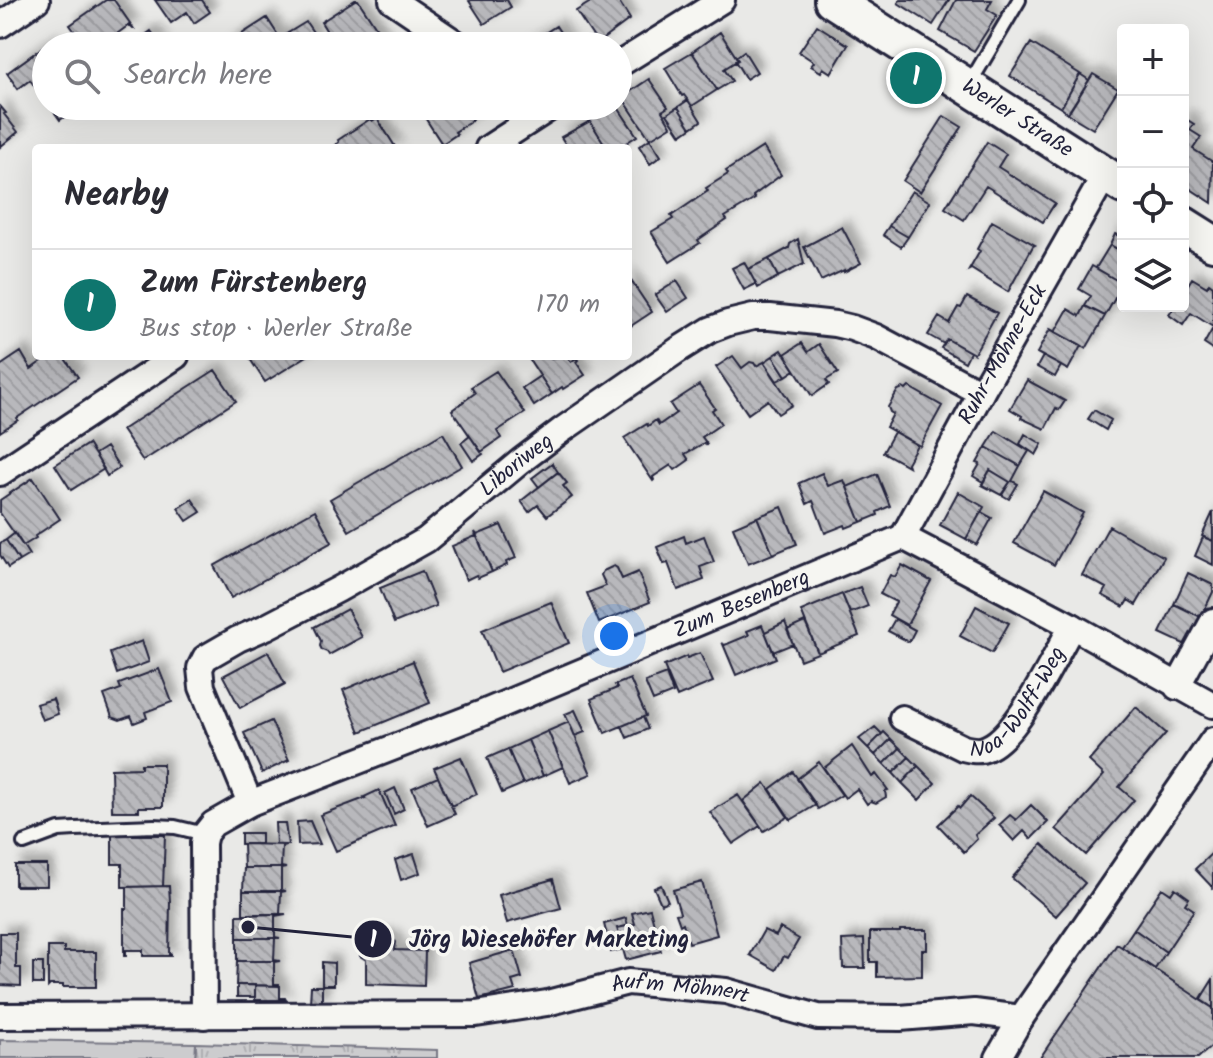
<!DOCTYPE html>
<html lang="en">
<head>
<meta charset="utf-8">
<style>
	:root { --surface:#fff; --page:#f7f7f7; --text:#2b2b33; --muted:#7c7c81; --line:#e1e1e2; --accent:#0f766e }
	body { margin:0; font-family:Kalam,sans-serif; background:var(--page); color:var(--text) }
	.controls { position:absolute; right:24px; top:24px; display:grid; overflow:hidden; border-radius:8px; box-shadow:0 8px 32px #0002 }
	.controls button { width:72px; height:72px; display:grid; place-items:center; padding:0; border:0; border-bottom:2px solid var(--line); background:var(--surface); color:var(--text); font:40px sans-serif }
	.you { position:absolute; left:614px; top:636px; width:28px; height:28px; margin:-20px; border:6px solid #fff; border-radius:50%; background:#1a73e8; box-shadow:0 0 0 12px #1a73e833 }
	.badge { display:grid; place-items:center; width:52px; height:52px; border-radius:50%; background:var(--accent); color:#fff; font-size:26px; font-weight:700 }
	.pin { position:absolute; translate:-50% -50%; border:4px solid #fff; box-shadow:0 2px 8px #0006 }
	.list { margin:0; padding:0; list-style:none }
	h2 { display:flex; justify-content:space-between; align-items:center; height:104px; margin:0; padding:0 32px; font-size:34px }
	h2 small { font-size:26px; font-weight:400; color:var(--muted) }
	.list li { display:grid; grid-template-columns:52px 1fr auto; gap:24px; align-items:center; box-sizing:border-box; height:112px; padding:0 32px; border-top:2px solid var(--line) }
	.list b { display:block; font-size:30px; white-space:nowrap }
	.list p { margin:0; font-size:26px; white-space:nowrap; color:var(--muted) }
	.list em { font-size:26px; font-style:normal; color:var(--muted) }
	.icon { flex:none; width:44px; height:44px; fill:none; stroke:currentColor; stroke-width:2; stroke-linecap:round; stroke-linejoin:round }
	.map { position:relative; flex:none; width:1213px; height:1058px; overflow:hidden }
	.search { position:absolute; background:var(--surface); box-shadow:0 8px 32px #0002; left:32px; top:32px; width:600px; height:88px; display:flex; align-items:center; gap:20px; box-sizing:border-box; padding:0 28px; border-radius:44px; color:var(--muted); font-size:30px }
	.panel { position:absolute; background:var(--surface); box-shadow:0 8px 32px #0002; left:32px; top:144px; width:600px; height:216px; border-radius:8px }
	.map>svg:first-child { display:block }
</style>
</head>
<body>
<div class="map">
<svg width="1213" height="1058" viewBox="0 0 1213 1058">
	<defs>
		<pattern id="grass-tufts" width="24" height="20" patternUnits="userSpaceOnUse" patternTransform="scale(2)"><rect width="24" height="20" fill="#ccccce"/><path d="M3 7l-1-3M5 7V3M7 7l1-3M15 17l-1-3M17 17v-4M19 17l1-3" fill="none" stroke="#afafb2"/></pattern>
		<pattern id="building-back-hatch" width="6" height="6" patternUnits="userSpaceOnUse" patternTransform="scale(2)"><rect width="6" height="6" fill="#b8b8bc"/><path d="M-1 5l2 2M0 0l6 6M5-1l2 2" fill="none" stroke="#9e9ea2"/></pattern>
		<filter id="shadow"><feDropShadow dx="7" dy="-7" stdDeviation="4" flood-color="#0004"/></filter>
	</defs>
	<rect width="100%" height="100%" fill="#e9e9e7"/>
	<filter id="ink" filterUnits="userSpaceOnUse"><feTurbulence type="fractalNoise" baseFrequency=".0125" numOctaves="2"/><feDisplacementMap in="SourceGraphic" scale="16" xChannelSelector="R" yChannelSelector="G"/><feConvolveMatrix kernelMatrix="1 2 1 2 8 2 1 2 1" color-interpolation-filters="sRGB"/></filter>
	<g filter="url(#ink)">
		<path fill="url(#grass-tufts)" stroke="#777784" stroke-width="2" d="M 196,1043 L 437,1050 L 437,1058 L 195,1058 Z"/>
		<path fill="#ccccce" stroke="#777784" stroke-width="2" d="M 0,1040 L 196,1043 L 195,1058 L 0,1058 Z"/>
		<path fill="url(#building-back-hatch)" stroke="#22223b" stroke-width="2" filter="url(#shadow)" d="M 106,0 L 114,0 L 134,29 L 133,29 L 129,25 L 103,44 L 105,46 L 85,46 L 70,25 Z
			M 155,0 L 202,0 L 210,12 L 194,23 L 187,12 L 171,23 Z
			M 355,0 L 358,0 L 377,29 L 351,46 L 340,46 L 334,36 L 331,38 L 321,22 Z
			M 471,0 L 507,0 L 511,7 L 484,24 L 469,1 Z
			M 594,0 L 618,0 L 630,19 L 599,42 L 597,40 L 596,41 L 576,11 Z
			M 900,0 L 949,0 L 933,25 L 898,3 Z
			M 956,0 L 992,0 L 987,9 L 997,15 L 974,51 L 940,31 Z
			M 267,18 L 285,46 L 226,46 L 225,45 Z
			M 306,22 L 317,38 L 305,46 L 297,46 L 288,33 Z
			M 817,25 L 848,45 L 831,73 L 823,68 L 821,72 L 811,66 L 814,62 L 799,52 Z
			M 556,26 L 569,46 L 525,46 Z
			M 377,29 L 385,42 L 379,46 L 360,46 L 358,42 Z
			M 151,31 L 162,46 L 144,46 L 140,39 Z
			M 720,32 L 738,60 L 724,69 L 732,81 L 717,90 L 692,52 Z
			M 288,33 L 297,46 L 285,46 L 280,39 Z
			M 50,42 L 53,46 L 46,46 L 46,101 L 30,80 L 18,89 L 7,73 Z
			M 1031,43 L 1080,74 L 1061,108 L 1010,76 Z
			M 744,51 L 757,72 L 746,79 L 735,61 L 738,60 L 736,57 Z
			M 692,52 L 717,90 L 692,106 L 684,95 L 682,96 L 665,68 Z
			M 1080,74 L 1089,80 L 1068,113 L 1061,108 Z
			M 1093,74 L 1118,89 L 1093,129 L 1068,114 Z
			M 649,79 L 668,107 L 662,111 L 671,126 L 650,139 L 622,97 Z
			M 688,100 L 701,121 L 691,128 L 678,107 Z
			M 0,106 L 6,113 L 4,114 L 18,132 L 0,147 Z
			M 50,106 L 79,106 L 60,120 Z
			M 433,106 L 463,106 L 473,120 L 455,132 L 457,134 L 442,144 L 422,113 Z
			M 610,106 L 617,106 L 637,136 L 618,148 L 607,148 L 590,121 Z
			M 678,107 L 691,128 L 681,135 L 667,114 Z
			M 944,116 L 962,127 L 920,192 L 903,181 Z
			M 1183,117 L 1194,124 L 1190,130 L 1201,137 L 1193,149 L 1213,162 L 1212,203 L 1189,188 L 1187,191 L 1183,188 Z
			M 377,118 L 396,148 L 335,148 L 334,146 L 339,142 L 338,140 L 370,119 L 372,121 Z
			M 590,121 L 607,148 L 568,148 L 561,137 Z
			M 650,139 L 661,156 L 650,164 L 639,146 Z
			M 987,142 L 1006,154 L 998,167 L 1055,203 L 1043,222 L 986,186 L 964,220 L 945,208 Z
			M 763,147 L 781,175 L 753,196 L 755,199 L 725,217 L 727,220 L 698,240 L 700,243 L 670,262 L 651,232 L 673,219 L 671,216 L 708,191 L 706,188 L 728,174 L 726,171 Z
			M 912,191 L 930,202 L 908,237 L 889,226 Z
			M 992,221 L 1035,245 L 1033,246 L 1008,292 L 971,269 L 969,270 L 980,251 L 977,249 Z
			M 889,226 L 908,237 L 901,247 L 883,235 Z
			M 842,227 L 861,263 L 844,272 L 844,270 L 821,281 L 804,247 Z
			M 1115,234 L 1123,238 L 1123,252 L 1110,245 Z
			M 798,239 L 804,264 L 778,277 L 769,259 L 789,248 L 790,244 Z
			M 1110,245 L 1123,252 L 1123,284 L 1096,268 Z
			M 769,259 L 778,277 L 758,288 L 748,269 Z
			M 744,262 L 756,284 L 744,290 L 732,268 Z
			M 1092,266 L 1123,284 L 1105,316 L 1085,306 L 1091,296 L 1079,289 Z
			M 628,276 L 652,312 L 628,328 Z
			M 1192,278 L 1207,287 L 1209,283 L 1213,286 L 1213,327 L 1191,313 L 1183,325 L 1169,315 L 1175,306 L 1183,306 L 1183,293 Z
			M 677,281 L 688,298 L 667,312 L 655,295 Z
			M 967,297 L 997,313 L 974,354 L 947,339 L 944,344 L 928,335 L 939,317 L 949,323 L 958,307 L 961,308 Z
			M 1085,306 L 1105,316 L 1086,349 L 1055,332 L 1068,309 L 1080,316 Z
			M 1213,328 L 1213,350 L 1204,344 Z
			M 1050,329 L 1081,346 L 1068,370 L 1037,353 Z
			M 947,339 L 970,352 L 965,362 L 941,348 Z
			M 802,343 L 808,352 L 819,344 L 838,373 L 826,380 L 829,384 L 812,396 L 785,354 Z
			M 782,350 L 795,370 L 786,376 L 773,356 Z
			M 21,352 L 31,369 L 49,356 L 63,356 L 78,377 L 17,418 L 18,420 L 0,432 L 0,366 Z
			M 248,356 L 307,356 L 265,382 Z
			M 527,356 L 549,356 L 550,358 L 567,356 L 571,362 L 576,358 L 578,360 L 576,362 L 585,375 L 563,389 L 562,387 L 552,394 Z
			M 733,356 L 742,368 L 750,362 L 754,363 L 756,366 L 764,362 L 792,405 L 778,414 L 768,400 L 748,414 L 716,367 Z
			M 773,356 L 786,376 L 777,381 L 764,362 Z
			M 1043,356 L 1061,366 L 1055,377 L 1037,367 Z
			M 215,370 L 236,401 L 143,461 L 122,430 Z
			M 496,371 L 525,413 L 497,431 L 501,438 L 481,452 L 452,410 L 475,393 L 471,387 Z
			M 540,376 L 552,394 L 534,406 L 522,388 Z
			M 1027,380 L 1065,401 L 1059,410 L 1056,408 L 1045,429 L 1021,418 L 1022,416 L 1010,409 Z
			M 699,385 L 715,408 L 712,410 L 721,424 L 702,437 L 707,444 L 706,445 L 704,443 L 685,454 L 689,460 L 675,470 L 671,465 L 653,477 L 654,480 L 653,481 L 624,438 L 647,424 L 648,426 L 656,420 L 659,425 L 676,413 L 670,404 Z
			M 909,387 L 942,406 L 920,446 L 886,427 L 893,414 L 890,412 L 888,407 L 898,390 L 903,388 L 906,390 Z
			M 1094,410 L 1111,420 L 1106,430 L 1088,419 Z
			M 996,431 L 1029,451 L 1020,466 L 986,447 Z
			M 894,432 L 917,445 L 907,463 L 908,466 L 883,452 Z
			M 443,433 L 462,466 L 349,531 L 330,499 Z
			M 1025,434 L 1042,444 L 1036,455 L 1020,444 Z
			M 470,436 L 483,454 L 473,461 L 461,443 Z
			M 88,444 L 104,469 L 71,490 L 55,465 Z
			M 106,447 L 120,468 L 107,476 L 95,454 Z
			M 986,447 L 1020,466 L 1012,481 L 1018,484 L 1009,499 L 1002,495 L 1010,482 L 990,470 L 983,482 L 973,476 L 980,464 L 977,463 Z
			M 552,463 L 558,472 L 539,487 L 532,478 Z
			M 990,470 L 1010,482 L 1001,495 L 982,485 Z
			M 558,472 L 567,483 L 563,486 L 572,497 L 547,516 L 538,505 L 529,512 L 521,501 Z
			M 822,473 L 828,486 L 844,480 L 861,522 L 846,528 L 845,525 L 825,533 L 813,501 L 807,504 L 799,483 Z
			M 877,474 L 890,506 L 877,512 L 878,515 L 861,522 L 847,487 Z
			M 33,478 L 60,519 L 35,536 L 36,538 L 23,546 L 0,513 L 0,500 Z
			M 1043,491 L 1083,513 L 1054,565 L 1014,543 Z
			M 958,492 L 984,507 L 966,539 L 940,525 Z
			M 192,499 L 201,512 L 187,521 L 178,508 Z
			M 782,507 L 797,544 L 773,554 L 757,517 Z
			M 315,510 L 332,542 L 231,598 L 214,566 Z
			M 981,512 L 992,518 L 977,545 L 966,539 Z
			M 1213,512 L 1213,541 L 1202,536 Z
			M 757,517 L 773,554 L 748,564 L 733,527 Z
			M 501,525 L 516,558 L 506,562 L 507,565 L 492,572 L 475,532 L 477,535 Z
			M 1109,526 L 1164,557 L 1136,605 L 1128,600 L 1124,607 L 1102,595 L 1106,588 L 1082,575 Z
			M 475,532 L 492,572 L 478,578 L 476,575 L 466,580 L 452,546 L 476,536 Z
			M 15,533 L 29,555 L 19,561 L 6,540 Z
			M 684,536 L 686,543 L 704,536 L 714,562 L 700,567 L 704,580 L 678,590 L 668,563 L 664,564 L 657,547 Z
			M 1203,537 L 1213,541 L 1213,565 L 1195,556 Z
			M 6,540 L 19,561 L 8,568 L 0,555 L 0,543 Z
			M 902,565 L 931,581 L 907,625 L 889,615 L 896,602 L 880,594 L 890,575 L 895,577 Z
			M 614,566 L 617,568 L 622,579 L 638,572 L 650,602 L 599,623 L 587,593 L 606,586 L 601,575 L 603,571 Z
			M 422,571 L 436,606 L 394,623 L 380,588 Z
			M 1188,573 L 1213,585 L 1213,592 L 1201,617 L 1174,604 Z
			M 860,587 L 868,606 L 850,613 L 842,594 Z
			M 842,594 L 859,636 L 818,653 L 801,611 Z
			M 551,602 L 569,643 L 499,672 L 482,630 Z
			M 1174,604 L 1201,617 L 1188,646 L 1160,633 Z
			M 976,606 L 1009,623 L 992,653 L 960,636 Z
			M 347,609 L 362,637 L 329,655 L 327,652 L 322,650 L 320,646 L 321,641 L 314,627 Z
			M 895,619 L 915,630 L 909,642 L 888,631 Z
			M 785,622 L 793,644 L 773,652 L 765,632 Z
			M 805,622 L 818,653 L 800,660 L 787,630 Z
			M 762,625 L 776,658 L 736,675 L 723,644 L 725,645 L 749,635 L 747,631 Z
			M 142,641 L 149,662 L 117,674 L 110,653 Z
			M 268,652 L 285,684 L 240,708 L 223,676 Z
			M 700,653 L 713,682 L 677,697 L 664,666 L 687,656 L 687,658 Z
			M 413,661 L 430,703 L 360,732 L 343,690 Z
			M 159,669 L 172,702 L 145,712 L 147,718 L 134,723 L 131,716 L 120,720 L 112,717 L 104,695 L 121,689 L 119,684 Z
			M 666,674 L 673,693 L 653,701 L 645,682 Z
			M 630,679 L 646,716 L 605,733 L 591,699 L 617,688 L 615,685 Z
			M 53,699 L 58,714 L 42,720 L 36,704 Z
			M 1136,707 L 1166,733 L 1119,787 L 1134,800 L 1086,855 L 1056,829 L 1104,775 L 1089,761 Z
			M 575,710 L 585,732 L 575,736 L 565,714 Z
			M 643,717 L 648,729 L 627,738 L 622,726 Z
			M 271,721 L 289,760 L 262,773 L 244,733 Z
			M 569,722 L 591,774 L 570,783 L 548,731 Z
			M 875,727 L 882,734 L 868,748 L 859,739 Z
			M 548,731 L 563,767 L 543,776 L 528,740 Z
			M 884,732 L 891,739 L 875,755 L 868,748 Z
			M 891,739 L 900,748 L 884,764 L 875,755 Z
			M 528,740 L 543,776 L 523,784 L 508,749 Z
			M 852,746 L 872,777 L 876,774 L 888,790 L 885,791 L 886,797 L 876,803 L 871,801 L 867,804 L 857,789 L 845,798 L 824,768 Z
			M 900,748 L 909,757 L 893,773 L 884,764 Z
			M 508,749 L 523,784 L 502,793 L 487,758 Z
			M 461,757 L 477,794 L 451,806 L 434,768 Z
			M 909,757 L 918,766 L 902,783 L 893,773 Z
			M 819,762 L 842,795 L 818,809 L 797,779 Z
			M 141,764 L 163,764 L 163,807 L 139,807 L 139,811 L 112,811 L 111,769 L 141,768 Z
			M 918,766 L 935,783 L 919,800 L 902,783 Z
			M 793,772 L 816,805 L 791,820 L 770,789 Z
			M 438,777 L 455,814 L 428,826 L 412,788 Z
			M 765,783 L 788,817 L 764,831 L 743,801 Z
			M 395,788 L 404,809 L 394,814 L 385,793 Z
			M 379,790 L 395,826 L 336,851 L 320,815 L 365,798 L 364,797 Z
			M 738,795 L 760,826 L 733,844 L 710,812 Z
			M 970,796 L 994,818 L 975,835 L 977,839 L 964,852 L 938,825 L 958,806 L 960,808 Z
			M 1031,805 L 1048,822 L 1031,839 L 1024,831 L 1014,841 L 999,825 L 1010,815 L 1016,820 Z
			M 310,821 L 320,844 L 298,845 L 297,822 Z
			M 275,823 L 285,823 L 288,845 L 276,845 Z
			M 241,833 L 261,833 L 261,844 L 241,844 Z
			M 112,835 L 165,835 L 163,886 L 122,887 L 122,864 L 112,864 Z
			M 243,844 L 286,845 L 282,846 L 281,867 L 286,868 L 244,868 Z
			M 1042,844 L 1085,883 L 1056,916 L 1012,878 Z
			M 1213,852 L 1213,888 L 1195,869 Z
			M 414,854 L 420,873 L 401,880 L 395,860 Z
			M 15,865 L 47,865 L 47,886 L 15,886 Z
			M 244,868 L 286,868 L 281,869 L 281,890 L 286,891 L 243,891 Z
			M 553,879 L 561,908 L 507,923 L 499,895 Z
			M 702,882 L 717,935 L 689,943 L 683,923 L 680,925 L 676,914 L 680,913 L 673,890 Z
			M 661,885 L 668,901 L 661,904 L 654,888 Z
			M 169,886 L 170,901 L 169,955 L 171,954 L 171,956 L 143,956 L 143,950 L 126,950 L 126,956 L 124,956 L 124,909 L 127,909 L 127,887 Z
			M 1162,888 L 1171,894 L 1175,888 L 1189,898 L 1185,904 L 1194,910 L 1166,952 L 1134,929 Z
			M 243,891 L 286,891 L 281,892 L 280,914 L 286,914 L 243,914 Z
			M 650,909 L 661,951 L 626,960 L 617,928 L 635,924 L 632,913 Z
			M 286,914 L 275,916 L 275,937 L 280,938 L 237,938 L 237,915 Z
			M 626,918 L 628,926 L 617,928 L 623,949 L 611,952 L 604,924 Z
			M 780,928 L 799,939 L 788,958 L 784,956 L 776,970 L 750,955 L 764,930 L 776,936 Z
			M 1134,929 L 1166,952 L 1155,969 L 1122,947 Z
			M 900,930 L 927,930 L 927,950 L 922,950 L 922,976 L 877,977 L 877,962 L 870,962 L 870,932 L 900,932 Z
			M 0,933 L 16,933 L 16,968 L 21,968 L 21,986 L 0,985 Z
			M 365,937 L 391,937 L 396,942 L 395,950 L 425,951 L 424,986 L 366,984 L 366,960 L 360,956 L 360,941 Z
			M 237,938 L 280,938 L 275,938 L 274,960 L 280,961 L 237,961 Z
			M 864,939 L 865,968 L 843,968 L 842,940 Z
			M 1117,944 L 1213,1008 L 1213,1045 L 1198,1058 L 1040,1058 Z
			M 48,947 L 64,947 L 64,952 L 96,952 L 96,987 L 63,987 L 63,985 L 50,985 L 48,987 Z
			M 514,950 L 522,978 L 512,981 L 515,990 L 479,999 L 469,963 Z
			M 237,961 L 280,961 L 274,962 L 274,984 L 279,984 L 279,986 L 236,985 Z
			M 322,962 L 334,963 L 334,985 L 322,985 Z
			M 33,963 L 43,963 L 43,984 L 33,984 Z
			M 1213,979 L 1213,1008 L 1200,1000 Z
			M 237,985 L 255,985 L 255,997 L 237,997 Z
			M 255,985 L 280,986 L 280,998 L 285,998 L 286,1000 L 255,1000 Z
			M 311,986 L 322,986 L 322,1003 L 310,1003 Z"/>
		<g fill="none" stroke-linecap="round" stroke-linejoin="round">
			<defs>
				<path id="service" d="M 970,83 L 1019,0
					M 24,843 L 59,830 L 75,829 L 154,826 L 175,827 L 205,834"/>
				<g id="minor">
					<path d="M 392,0 L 460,46"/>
					<path d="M 0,25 L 37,0"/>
					<path d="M 618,65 L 722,0"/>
					<path d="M 488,148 L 553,106"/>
					<path d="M 0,473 L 176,356"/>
					<path id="s1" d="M 903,537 L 981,393 L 1105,175"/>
					<path d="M 903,537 L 1072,626 L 1213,705"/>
					<path d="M 1177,687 L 1213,621"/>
					<path id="s2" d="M 902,718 L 963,748 C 971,750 979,752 987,748 C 1018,736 1055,656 1072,626"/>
					<path id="s3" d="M 250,803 L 202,687 L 200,668 L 205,658 L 238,639 L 266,627 L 339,589 L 426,540 L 521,461 L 562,430 L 678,350 L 710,330 L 728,323 L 753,317 L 770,317 L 835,324 L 852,328 L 876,337 L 981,393"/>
					<path id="s4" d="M 0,1016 L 476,1014 L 547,1003 L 628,982 L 726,991 L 818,1017 L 900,1018 L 974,1012 L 1021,1018"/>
					<path id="s5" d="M 204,1016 L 203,843 L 205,834 L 213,824 L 250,803 L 480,714 L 903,537"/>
					<path d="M 998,1058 L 1021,1018 L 1213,740"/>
				</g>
				<g id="secondary">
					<path id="s6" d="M 832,0 L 1123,186"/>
					<path d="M 1183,224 L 1213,243"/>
				</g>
			</defs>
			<use href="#service" stroke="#22223b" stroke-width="18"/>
			<use href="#minor" stroke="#22223b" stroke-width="30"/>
			<use href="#secondary" stroke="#22223b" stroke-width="40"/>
			<use href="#service" stroke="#f6f6f2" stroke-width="12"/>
			<use href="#minor" stroke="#f6f6f2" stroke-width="24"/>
			<use href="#secondary" stroke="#f6f6f2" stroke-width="34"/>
		</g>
	</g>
	<g text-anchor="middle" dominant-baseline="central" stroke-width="7" stroke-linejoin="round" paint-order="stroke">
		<g font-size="22" fill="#22223b" stroke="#f6f6f2">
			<text stroke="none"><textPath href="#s6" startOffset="220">Werler Straße</textPath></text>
			<text stroke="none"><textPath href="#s1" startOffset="208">Ruhr-Möhne-Eck</textPath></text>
			<text stroke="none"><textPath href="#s3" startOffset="524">Liboriweg</textPath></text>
			<text stroke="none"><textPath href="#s5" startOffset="768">Zum Besenberg</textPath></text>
			<text stroke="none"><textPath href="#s2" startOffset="146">Noa-Wolff-Weg</textPath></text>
			<text stroke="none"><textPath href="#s4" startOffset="684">Auf'm Möhnert</textPath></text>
		</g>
	</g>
	<path fill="none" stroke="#22223b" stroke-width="3" d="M248 927L373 939"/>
	<g fill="#22223b" stroke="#f6f6f2" stroke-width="3">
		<circle cx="248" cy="927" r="8"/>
		<circle cx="373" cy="939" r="20"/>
	</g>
	<g font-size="24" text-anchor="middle" font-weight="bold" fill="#fff">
		<text x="373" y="947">1</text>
	</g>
	<g font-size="24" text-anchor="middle" font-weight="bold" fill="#22223b" stroke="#f6f6f2" stroke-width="7" stroke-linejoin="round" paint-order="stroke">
		<text x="549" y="947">Jörg Wiesehöfer Marketing</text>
	</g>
</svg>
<div class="controls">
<button>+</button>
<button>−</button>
<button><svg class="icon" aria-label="locate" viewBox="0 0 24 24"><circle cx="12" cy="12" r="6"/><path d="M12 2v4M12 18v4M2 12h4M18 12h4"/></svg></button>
<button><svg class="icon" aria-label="layers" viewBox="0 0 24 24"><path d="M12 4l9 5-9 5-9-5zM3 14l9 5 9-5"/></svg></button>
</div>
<div class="you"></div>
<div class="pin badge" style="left:916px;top:78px">1</div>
<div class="search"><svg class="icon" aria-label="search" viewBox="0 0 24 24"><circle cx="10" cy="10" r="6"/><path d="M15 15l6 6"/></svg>Search here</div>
<section class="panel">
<h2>Nearby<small></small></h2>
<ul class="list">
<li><span class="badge">1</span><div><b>Zum Fürstenberg</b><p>Bus stop · Werler Straße</p></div><em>170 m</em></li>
</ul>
</section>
</div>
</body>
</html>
